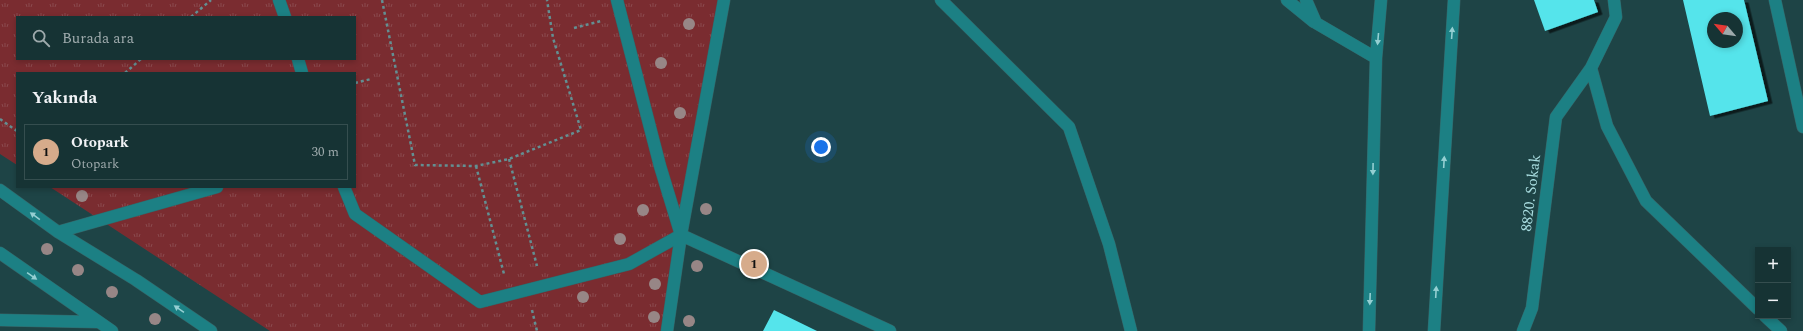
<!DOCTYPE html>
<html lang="tr">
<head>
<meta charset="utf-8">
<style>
	:root { --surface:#163334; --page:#233f40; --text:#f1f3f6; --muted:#9eaaac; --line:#354e4f; --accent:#d6ab8b }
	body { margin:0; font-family:Spectral,serif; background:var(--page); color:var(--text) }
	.controls { position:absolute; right:12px; bottom:12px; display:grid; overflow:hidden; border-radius:0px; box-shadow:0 2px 6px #0003 }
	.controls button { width:36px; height:36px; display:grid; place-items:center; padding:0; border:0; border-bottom:1px solid var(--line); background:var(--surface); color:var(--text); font:20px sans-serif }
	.compass { position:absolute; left:1707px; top:12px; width:36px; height:36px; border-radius:50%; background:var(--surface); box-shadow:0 2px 6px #0003; rotate:299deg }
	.you { position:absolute; left:821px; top:147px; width:14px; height:14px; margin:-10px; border:3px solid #fff; border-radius:50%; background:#1a73e8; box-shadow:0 0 0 6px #1a73e833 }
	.badge { display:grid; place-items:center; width:26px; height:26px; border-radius:50%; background:var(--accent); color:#111; font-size:13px; font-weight:700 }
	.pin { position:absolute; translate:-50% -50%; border:2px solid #fff; box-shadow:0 1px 4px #0006 }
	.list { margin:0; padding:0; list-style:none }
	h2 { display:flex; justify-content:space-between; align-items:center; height:52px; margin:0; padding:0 16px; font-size:17px }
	h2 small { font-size:13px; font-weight:400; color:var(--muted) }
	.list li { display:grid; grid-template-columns:26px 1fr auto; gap:12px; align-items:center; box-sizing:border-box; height:56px; margin:0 8px 8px; padding:0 8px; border:1px solid var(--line); border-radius:0px }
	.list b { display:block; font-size:15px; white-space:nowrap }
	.list p { margin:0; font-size:13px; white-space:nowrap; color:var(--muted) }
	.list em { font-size:13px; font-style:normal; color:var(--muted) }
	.icon { flex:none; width:22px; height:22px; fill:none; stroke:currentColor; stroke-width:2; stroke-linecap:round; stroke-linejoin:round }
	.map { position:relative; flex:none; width:1803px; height:331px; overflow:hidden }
	.search { position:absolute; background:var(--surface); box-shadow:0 2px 6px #0003; left:16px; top:16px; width:340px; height:44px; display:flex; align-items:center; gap:10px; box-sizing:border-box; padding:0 14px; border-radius:0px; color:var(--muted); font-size:15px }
	.panel { position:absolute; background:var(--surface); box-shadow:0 2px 6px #0003; left:16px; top:72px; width:340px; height:116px; border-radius:0px }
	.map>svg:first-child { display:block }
</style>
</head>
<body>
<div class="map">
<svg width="1803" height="331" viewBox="0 0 1803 331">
	<defs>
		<pattern id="grass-tufts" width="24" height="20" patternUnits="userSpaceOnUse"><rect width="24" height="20" fill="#7a2c30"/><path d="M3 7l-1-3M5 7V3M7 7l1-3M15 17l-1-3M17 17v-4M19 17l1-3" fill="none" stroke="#8a4a4e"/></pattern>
		<filter id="shadow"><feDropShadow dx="4.5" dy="2.5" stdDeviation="0" flood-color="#0009"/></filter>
	</defs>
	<rect width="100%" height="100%" fill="#1e4446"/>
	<path fill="url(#grass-tufts)" fill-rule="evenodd" d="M 0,0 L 722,0 L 666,331 L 270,331 L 50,187 L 355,187 L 355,73 L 17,73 L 17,165 L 0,154 ZM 17,17 L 355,17 L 355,59 L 17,59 Z"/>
	<path fill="#55e4eb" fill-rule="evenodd" filter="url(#shadow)" d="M 1534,0 L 1594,0 L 1598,12 L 1545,31 Z
		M 1683,0 L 1744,0 L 1768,101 L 1710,116 ZM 1713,18 L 1737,18 L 1737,42 L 1713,42 Z
		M 774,310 L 817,331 L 763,331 Z"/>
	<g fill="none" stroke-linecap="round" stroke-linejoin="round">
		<defs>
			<path id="minor" d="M 279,0 L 285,17
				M 941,0 L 1069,127 L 1109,244 L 1131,331
				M 1287,0 L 1314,22
				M 1306,0 L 1316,23 L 1376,58
				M 1614,0 L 1616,17 L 1591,68 L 1607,126 L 1646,201 L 1758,309
				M 1775,0 L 1803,127
				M 298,59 L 302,73
				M 344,187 L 355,214 L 480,302 L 629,264 L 681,235 L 660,166 L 617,0
				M 0,190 L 58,232 L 136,280 L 211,331
				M 58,232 L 217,187
				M 681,235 L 890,331
				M 0,253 L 112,331
				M 1765,316 L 1781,331
				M 0,320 L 97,322
				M 667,331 L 681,235 L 724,0
				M 1369,331 L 1376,58 L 1381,0
				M 1434,331 L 1454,0
				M 1523,331 L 1532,308 L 1556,117 L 1591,68"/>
		</defs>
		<use href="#minor" stroke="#376366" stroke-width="13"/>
		<path stroke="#638f92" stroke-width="2.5" stroke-dasharray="3 3" stroke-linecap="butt" d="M 382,0 L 415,165 L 476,166 L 509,159 L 581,130 L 553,38 L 547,0
			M 191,17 L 211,0
			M 574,28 L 601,21
			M 125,73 L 141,59
			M 355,83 L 371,79
			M 0,119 L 17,131
			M 509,159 L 537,266
			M 476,166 L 504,274
			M 532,310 L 537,331"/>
		<use href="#minor" stroke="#1c8084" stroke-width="12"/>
	</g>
	<g fill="#978686">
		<circle cx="689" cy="24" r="6"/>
		<circle cx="661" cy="63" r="6"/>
		<circle cx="680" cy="113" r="6"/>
		<circle cx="82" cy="196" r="6"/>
		<circle cx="706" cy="209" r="6"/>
		<circle cx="643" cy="210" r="6"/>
		<circle cx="620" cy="239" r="6"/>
		<circle cx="47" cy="249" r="6"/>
		<circle cx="697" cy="266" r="6"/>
		<circle cx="78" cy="270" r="6"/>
		<circle cx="655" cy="284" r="6"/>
		<circle cx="112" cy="292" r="6"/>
		<circle cx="583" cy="297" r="6"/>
		<circle cx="654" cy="317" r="6"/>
		<circle cx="155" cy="319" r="6"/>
		<circle cx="689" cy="321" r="6"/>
	</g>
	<defs><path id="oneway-solid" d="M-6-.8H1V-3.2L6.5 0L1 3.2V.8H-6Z"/></defs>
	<g fill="#94cfd2">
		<use href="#oneway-solid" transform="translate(1452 33) rotate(-86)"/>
		<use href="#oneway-solid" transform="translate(1378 39) rotate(95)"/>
		<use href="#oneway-solid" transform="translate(1444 162) rotate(-87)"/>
		<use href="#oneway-solid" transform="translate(1373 169) rotate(91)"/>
		<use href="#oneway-solid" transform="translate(35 216) rotate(-144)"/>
		<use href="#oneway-solid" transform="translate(32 276) rotate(35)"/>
		<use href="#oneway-solid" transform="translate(1436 292) rotate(-87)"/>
		<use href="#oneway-solid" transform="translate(1370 299) rotate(92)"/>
		<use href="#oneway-solid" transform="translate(179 309) rotate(-146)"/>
	</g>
	<g text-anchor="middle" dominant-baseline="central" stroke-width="4" stroke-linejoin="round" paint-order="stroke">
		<g font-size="15" fill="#a9dde0" stroke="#1e4446">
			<text transform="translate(1531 193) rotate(-83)">8820. Sokak</text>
		</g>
	</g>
</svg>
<div class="controls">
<button>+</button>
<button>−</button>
</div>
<svg class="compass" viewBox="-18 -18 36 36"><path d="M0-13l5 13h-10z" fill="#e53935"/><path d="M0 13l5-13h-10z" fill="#9eaaac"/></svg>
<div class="you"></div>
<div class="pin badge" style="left:754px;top:264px">1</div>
<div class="search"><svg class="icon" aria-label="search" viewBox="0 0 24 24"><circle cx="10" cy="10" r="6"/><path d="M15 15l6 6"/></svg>Burada ara</div>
<section class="panel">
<h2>Yakında<small></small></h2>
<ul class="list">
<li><span class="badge">1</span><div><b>Otopark</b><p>Otopark</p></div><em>30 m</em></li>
</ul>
</section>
</div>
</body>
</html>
